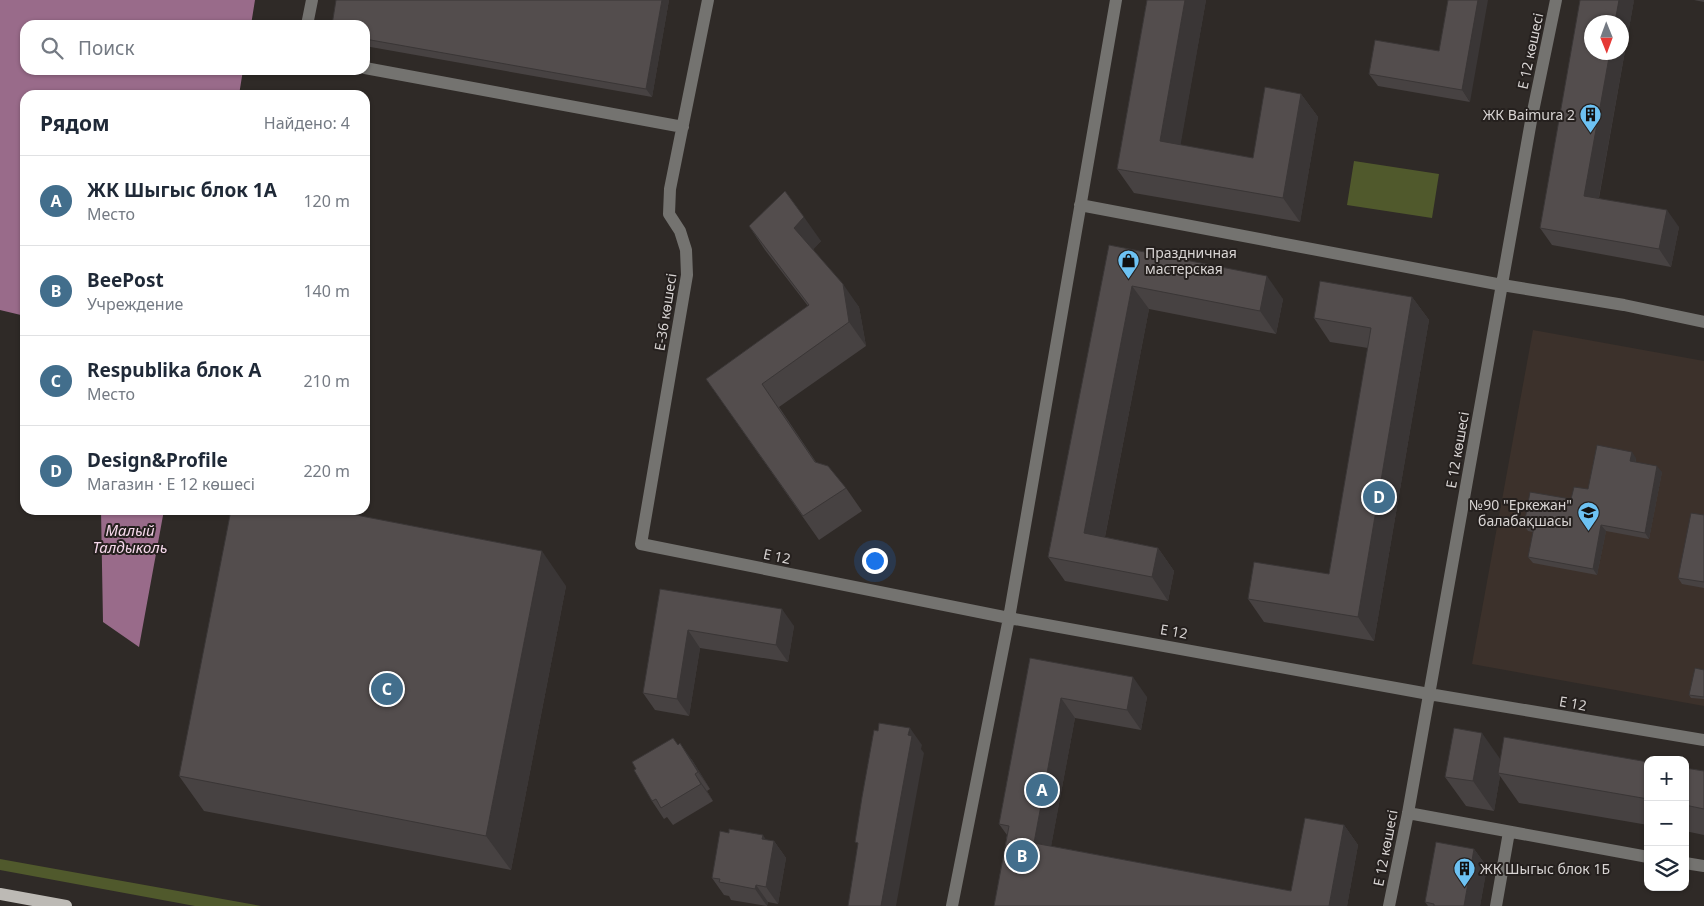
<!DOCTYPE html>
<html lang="ru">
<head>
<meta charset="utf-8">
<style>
	:root { --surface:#fff; --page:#f2f2f3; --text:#1f2937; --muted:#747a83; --line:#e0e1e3; --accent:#426e8c }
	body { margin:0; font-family:"Noto Sans",sans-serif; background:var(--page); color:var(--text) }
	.controls { position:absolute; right:15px; bottom:15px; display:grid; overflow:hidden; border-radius:10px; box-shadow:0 1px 4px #0004 }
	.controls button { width:45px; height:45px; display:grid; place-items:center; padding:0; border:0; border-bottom:1px solid var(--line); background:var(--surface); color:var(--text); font:25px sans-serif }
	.compass { position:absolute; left:1584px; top:15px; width:45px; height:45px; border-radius:50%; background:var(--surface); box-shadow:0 1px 4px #0004; rotate:179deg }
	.you { position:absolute; left:874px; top:560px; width:18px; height:18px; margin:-12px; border:4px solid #fff; border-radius:50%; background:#1a73e8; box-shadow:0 0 0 8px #1a73e833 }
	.badge { display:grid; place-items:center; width:32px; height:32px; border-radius:50%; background:var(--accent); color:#fff; font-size:16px; font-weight:700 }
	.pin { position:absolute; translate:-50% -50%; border:2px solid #fff; box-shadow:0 1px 5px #0006 }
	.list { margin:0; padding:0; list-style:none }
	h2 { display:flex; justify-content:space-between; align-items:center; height:65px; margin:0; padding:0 20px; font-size:21px }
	h2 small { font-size:16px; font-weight:400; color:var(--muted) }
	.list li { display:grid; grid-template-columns:32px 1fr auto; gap:15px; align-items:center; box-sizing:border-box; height:90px; padding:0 20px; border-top:1px solid var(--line) }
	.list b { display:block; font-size:19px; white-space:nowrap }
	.list p { margin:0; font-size:16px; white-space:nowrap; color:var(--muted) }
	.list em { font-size:16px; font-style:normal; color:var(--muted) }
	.icon { flex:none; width:28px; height:28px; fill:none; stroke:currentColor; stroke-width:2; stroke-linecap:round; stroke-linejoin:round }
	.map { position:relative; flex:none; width:1704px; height:906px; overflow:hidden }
	.search { position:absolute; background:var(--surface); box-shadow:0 1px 4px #0004; left:20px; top:20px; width:350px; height:55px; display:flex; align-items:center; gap:12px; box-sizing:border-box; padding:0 18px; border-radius:15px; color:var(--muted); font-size:19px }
	.panel { position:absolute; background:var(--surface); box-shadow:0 1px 4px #0004; left:20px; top:90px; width:350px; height:425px; border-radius:15px }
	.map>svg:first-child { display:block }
</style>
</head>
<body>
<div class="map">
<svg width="1704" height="906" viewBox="0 0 1704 906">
	<rect width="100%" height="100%" fill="#2f2a27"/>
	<path fill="#3c312b" d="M 1533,330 L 1704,361 L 1704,706 L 1472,664 Z"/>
	<path fill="#50592c" d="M 1354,161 L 1439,174 L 1432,218 L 1347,205 Z
		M 0,859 L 261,906 L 195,906 L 0,870 Z"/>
	<path fill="#996b8a" d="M 0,0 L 255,0 L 251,25 L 25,25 L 25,70 L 243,70 L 239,95 L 25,95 L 25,316 L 0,310 Z
		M 101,510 L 164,510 L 139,647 L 103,622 Z"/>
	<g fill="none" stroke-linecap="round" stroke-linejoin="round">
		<path stroke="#747370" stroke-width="12" d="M 708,0 L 670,189 L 669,214 L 680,231 L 686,250 L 687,275 L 641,544 L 1009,618 L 1429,694 L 1704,740
			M 307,25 L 312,0
			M 365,68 L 683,127
			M 1080,205 L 1502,285 L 1624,305 L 1704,322
			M 1408,813 L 1648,857
			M 1685,863 L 1704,866
			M 952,906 L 1009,618 L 1116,0
			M 1389,906 L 1408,813 L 1531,121 L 1556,0
			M 1496,906 L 1509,832"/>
		<path stroke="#bdbab5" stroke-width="12" d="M 0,894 L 66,906"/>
	</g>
	<path fill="#474242" d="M 336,0 L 669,0 L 652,97 L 365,46 L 365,25 Z
		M 1147,0 L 1206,0 L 1180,145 L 1253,158 L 1301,94 L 1318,117 L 1300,222 L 1134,193 L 1117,169 Z
		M 1634,0 L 1599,198 L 1679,227 L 1671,267 L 1552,245 L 1540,228 Z
		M 1694,0 L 1704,0 L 1704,2 Z
		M 1439,51 L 1470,102 L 1378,86 L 1369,74 Z
		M 749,226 L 821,241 L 813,249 L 859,307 L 866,346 L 779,407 L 816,462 L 846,488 L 862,511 L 819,540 L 706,379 L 808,306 L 765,250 Z
		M 1109,245 L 1283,299 L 1276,334 L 1149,309 L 1105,537 L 1158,548 L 1174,571 L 1168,601 L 1065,581 L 1048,557 Z
		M 1412,297 L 1429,320 L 1374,641 L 1264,622 L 1248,599 L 1329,574 L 1368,348 L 1330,342 L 1314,318 Z
		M 1636,458 L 1636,462 L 1662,472 L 1649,539 L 1606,531 L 1597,575 L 1533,563 L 1528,557 L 1533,532 L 1528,531 L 1524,525 L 1588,489 Z
		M 1704,515 L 1704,588 L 1682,584 L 1678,578 Z
		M 566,586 L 511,870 L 204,811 L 179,776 Z
		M 660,589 L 794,626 L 788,662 L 700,648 L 689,716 L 655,710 L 643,693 Z
		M 1030,658 L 1147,697 L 1141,730 L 1075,718 L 1051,846 L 1291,891 L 1344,825 L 1358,845 L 1347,906 L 994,906 L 1007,835 L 999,824 Z
		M 1704,670 L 1704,699 L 1691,698 L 1689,695 Z
		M 678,744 L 692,760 L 710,789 L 707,791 L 713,801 L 673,825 L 667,817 L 664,819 L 652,801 Z
		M 1500,760 L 1648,762 L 1648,825 L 1519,803 L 1500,776 L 1494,811 L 1466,806 L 1445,777 Z
		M 1685,768 L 1704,771 L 1704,835 L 1685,831 Z
		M 766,840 L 774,841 L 786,858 L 778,904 L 768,902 L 767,906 L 731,900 L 729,896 L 724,895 L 712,878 Z
		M 1474,849 L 1487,867 L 1480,906 L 1428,906 L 1425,902 Z"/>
	<path fill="#3a3636" d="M 662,0 L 669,0 L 652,97 L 646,89 Z
		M 1185,0 L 1206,0 L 1177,165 L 1160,141 Z
		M 1478,0 L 1488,0 L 1470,102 L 1462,90 Z
		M 1619,0 L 1634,0 L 1596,213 L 1584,196 L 1610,52 L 1622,52 L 1622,22 L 1615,22 Z
		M 1301,94 L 1318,117 L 1300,222 L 1283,198 Z
		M 1667,210 L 1679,227 L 1671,267 L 1659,249 Z
		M 804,217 L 821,241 L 811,252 L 794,228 Z
		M 1267,276 L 1283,299 L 1276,334 L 1260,311 Z
		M 843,284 L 859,307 L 866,346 L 849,322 Z
		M 1132,286 L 1149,309 L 1101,557 L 1084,533 Z
		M 1412,297 L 1429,320 L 1374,641 L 1358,617 Z
		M 1632,452 L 1636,458 L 1635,467 L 1630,461 Z
		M 1657,466 L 1662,472 L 1649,539 L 1645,533 Z
		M 1601,525 L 1606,531 L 1597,575 L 1593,569 Z
		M 1158,548 L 1174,571 L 1168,601 L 1152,577 Z
		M 542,551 L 566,586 L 511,870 L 486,836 Z
		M 782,609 L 794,626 L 788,662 L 776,645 Z
		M 688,630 L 700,648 L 689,716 L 677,699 Z
		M 1133,677 L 1147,697 L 1141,730 L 1127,710 Z
		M 1061,698 L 1075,718 L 1048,863 L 1034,843 Z
		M 910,728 L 922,745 L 921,749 L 924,753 L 896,906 L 881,906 Z
		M 1482,733 L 1503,763 L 1498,773 L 1500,776 L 1494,811 L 1473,781 Z
		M 680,743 L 692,760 L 710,789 L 698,772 Z
		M 695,774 L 707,791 L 713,801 L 701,784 Z
		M 1344,825 L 1358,845 L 1347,906 L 1329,906 Z
		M 763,835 L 772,849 L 774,841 L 786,858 L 778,904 L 766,887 L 762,839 Z
		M 1474,849 L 1487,867 L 1480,906 L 1464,906 Z
		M 756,885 L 768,902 L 767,906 L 755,889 Z"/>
	<path fill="#534d4d" stroke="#3a3636" d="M 336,0 L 662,0 L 646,89 L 365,39 L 365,25 L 332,25 Z
		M 1147,0 L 1185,0 L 1160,141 L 1253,158 L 1265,87 L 1301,94 L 1283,198 L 1117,169 Z
		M 1448,0 L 1478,0 L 1462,90 L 1369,74 L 1375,40 L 1439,51 Z
		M 1580,0 L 1619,0 L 1615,22 L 1592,22 L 1592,52 L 1610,52 L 1584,196 L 1667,210 L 1659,249 L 1540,228 Z
		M 785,191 L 804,217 L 794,228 L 843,284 L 849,322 L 762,384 L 815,462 L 828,466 L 846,488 L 803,516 L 706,379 L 809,305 L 749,226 Z
		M 1109,245 L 1267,276 L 1260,311 L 1132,286 L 1084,533 L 1158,548 L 1152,577 L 1048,557 Z
		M 1320,281 L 1412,297 L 1358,617 L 1248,599 L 1254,562 L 1329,574 L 1371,328 L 1314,318 Z
		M 1597,445 L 1632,452 L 1630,461 L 1657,466 L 1645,533 L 1601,525 L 1593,569 L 1528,557 L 1534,527 L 1524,525 L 1530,492 L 1571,499 L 1574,487 L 1588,489 Z
		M 231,510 L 330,510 L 542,551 L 486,836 L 179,776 Z
		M 1691,513 L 1704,515 L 1704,582 L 1678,578 Z
		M 660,589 L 782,609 L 776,645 L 688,630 L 677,699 L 643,693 Z
		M 1030,658 L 1133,677 L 1127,710 L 1061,698 L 1034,843 L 1291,891 L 1305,818 L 1344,825 L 1329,906 L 994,906 L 1009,826 L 999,824 Z
		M 1695,668 L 1704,670 L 1704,697 L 1689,695 Z
		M 879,723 L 910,728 L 908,735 L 912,736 L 881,906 L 848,906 L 858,843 L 855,842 L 862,797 L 874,730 L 878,731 Z
		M 1454,728 L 1482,733 L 1473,781 L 1445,777 Z
		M 1504,737 L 1648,762 L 1648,799 L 1498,773 Z
		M 673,738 L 678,745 L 680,743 L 698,772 L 695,774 L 701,784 L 661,808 L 656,799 L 652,801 L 634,770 L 636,769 L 632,762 Z
		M 1685,768 L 1704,771 L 1704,809 L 1685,805 Z
		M 729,829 L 763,835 L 762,839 L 774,841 L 766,887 L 756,885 L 755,889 L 719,882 L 720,879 L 712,878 L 720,831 L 729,833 Z
		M 1436,842 L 1474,849 L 1464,906 L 1434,906 L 1434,904 L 1425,902 Z"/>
	<defs>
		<symbol id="building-pin" viewBox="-11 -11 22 30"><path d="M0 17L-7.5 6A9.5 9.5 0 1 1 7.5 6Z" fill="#6dc2f3" stroke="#25201e"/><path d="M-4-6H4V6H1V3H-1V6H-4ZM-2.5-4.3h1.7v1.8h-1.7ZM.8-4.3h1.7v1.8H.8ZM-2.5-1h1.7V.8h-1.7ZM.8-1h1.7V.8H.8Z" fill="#111"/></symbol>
		<symbol id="shop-pin" viewBox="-11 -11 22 30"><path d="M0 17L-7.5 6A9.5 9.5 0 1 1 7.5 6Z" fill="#6dc2f3" stroke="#25201e"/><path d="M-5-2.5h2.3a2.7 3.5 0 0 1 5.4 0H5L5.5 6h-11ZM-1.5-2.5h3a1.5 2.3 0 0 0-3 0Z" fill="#111"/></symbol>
		<symbol id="school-pin" viewBox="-11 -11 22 30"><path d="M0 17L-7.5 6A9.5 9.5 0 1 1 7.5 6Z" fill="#6dc2f3" stroke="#25201e"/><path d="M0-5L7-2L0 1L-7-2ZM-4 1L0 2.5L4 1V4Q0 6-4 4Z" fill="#111"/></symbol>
	</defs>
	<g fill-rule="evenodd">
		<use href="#building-pin" x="1578" y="102" width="25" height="34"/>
		<use href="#shop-pin" x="1116" y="248" width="25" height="34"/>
		<use href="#school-pin" x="1576" y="500" width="25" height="34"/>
		<use href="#building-pin" x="1452" y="856" width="25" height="34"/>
	</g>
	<g text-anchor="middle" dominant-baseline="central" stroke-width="4" stroke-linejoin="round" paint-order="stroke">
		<g font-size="14" fill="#d8d4d3" stroke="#25201e">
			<text transform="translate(1530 51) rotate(-78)">Е 12 көшесі</text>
			<text transform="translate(665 312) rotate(-81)">Е-36 көшесі</text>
			<text transform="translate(1457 450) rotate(-80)">Е 12 көшесі</text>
			<text transform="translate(777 556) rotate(12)">E 12</text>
			<text transform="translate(1174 631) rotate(10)">E 12</text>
			<text transform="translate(1573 703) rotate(10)">E 12</text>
			<text transform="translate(1385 848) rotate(-79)">Е 12 көшесі</text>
		</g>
		<g font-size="14" fill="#d8d4d3" stroke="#25201e" text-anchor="end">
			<text x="1575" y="114">ЖК Baimura 2</text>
			<text x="1145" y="252" text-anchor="start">Праздничная<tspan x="1145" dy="16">мастерская</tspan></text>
			<text x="1572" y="504">№90 "Еркежан"<tspan x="1572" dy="16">балабақшасы</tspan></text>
			<text x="1480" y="868" text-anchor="start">ЖК Шыгыс блок 1Б</text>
		</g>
		<g font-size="15" font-style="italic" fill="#f7d9ec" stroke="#25201e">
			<text x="130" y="530">Малый<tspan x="130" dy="17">Талдыколь</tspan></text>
		</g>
	</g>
</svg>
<div class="controls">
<button>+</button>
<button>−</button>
<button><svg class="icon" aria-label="layers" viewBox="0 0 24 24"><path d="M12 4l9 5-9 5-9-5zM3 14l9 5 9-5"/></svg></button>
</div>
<svg class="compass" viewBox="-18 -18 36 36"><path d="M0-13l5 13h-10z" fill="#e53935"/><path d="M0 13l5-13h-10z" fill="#747a83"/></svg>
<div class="you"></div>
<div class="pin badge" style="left:1042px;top:790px">A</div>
<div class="pin badge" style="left:1022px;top:856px">B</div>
<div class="pin badge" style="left:387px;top:689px">C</div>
<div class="pin badge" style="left:1379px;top:497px">D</div>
<div class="search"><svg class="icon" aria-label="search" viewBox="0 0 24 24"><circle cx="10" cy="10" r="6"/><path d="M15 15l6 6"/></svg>Поиск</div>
<section class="panel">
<h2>Рядом<small>Найдено: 4</small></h2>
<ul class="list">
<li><span class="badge">A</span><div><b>ЖК Шыгыс блок 1А</b><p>Место</p></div><em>120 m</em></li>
<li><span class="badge">B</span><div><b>BeePost</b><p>Учреждение</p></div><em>140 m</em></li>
<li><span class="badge">C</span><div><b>Respublika блок А</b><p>Место</p></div><em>210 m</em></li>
<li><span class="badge">D</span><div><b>Design&amp;Profile</b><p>Магазин · Е 12 көшесі</p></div><em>220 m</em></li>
</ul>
</section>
</div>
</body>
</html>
